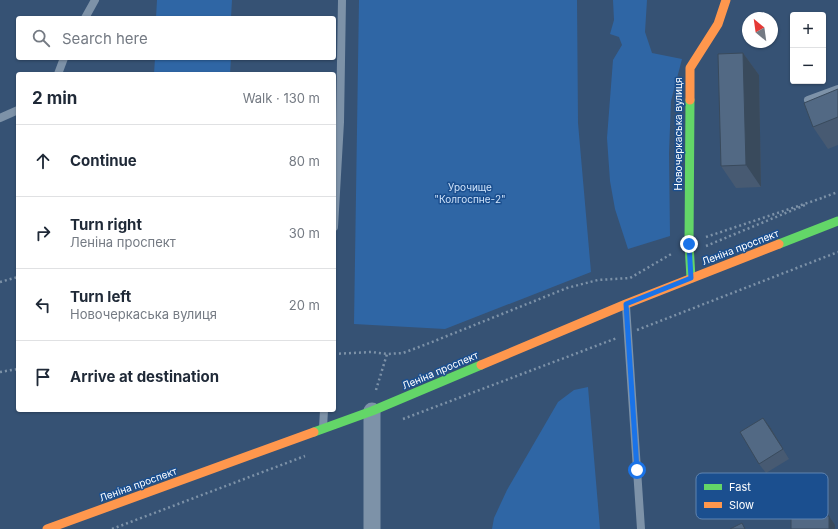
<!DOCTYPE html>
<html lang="en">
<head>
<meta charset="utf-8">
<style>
	:root { --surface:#fff; --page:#f6f6f7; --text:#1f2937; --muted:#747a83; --line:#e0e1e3 }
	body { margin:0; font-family:Inter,sans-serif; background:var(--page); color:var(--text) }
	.controls { position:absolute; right:12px; top:12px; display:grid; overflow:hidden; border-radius:4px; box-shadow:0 1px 3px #0004 }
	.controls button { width:36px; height:36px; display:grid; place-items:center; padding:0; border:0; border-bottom:1px solid var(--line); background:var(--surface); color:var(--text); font:20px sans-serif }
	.compass { position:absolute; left:742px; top:12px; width:36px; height:36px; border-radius:50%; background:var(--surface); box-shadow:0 1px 3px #0004; rotate:331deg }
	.stop { position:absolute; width:12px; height:12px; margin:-9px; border:3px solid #1a73e8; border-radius:50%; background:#fff }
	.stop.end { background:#1a73e8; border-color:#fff; box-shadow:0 1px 4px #0008 }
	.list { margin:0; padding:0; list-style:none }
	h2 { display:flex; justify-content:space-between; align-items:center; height:52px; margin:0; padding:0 16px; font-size:17px }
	h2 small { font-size:13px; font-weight:400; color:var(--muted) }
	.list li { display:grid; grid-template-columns:26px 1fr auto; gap:12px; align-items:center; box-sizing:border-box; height:72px; padding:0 16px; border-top:1px solid var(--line) }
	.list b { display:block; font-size:15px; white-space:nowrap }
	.list p { margin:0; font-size:13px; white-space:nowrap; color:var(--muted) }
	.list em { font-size:13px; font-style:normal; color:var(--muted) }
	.icon { flex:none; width:22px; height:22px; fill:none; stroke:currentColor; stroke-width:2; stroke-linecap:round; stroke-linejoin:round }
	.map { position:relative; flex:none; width:838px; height:529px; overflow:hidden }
	.search { position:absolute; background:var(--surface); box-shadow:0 1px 3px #0004; left:16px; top:16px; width:320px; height:44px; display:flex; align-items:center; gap:10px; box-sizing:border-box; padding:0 14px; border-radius:4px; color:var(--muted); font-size:15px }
	.panel { position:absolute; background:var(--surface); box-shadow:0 1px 3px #0004; left:16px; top:72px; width:320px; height:340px; border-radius:4px }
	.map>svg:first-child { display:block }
</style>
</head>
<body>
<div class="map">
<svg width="838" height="529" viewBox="0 0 838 529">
	<rect width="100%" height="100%" fill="#365274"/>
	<path fill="#2f66a5" d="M 157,0 L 232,0 L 231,18 L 156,18 Z
		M 359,0 L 577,0 L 578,123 L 591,272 L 445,329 L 354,324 Z
		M 613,0 L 647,0 L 645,32 L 652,53 L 682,59 L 671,101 L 669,153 L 670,236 L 628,249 L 615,209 L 610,181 L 607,138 L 613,60 L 622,45 L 619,37 L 610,34 L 614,20 Z
		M 155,58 L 231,58 L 230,74 L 154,74 Z
		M 588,387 L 600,529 L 492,529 L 494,518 L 507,490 L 558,402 L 574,390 Z"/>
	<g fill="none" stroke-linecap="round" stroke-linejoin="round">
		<path stroke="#7d92a8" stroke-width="2.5" stroke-dasharray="2 3" stroke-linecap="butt" d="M 824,197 L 838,192
			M 706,237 L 825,197
			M 706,246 L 805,205
			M 0,282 L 18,277
			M 637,330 L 838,252
			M 334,354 L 371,352 L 387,354 L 403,353 L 427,344 L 567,288 L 598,280 L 630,278 L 673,253
			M 0,372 L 18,369
			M 376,390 L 387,354
			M 403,419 L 617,338
			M 112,529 L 305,456"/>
		<path stroke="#7d92a8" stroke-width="8" d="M 85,18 L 95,0
			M 58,74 L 64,58
			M 808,100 L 838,89
			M 0,118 L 18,110
			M 334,227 L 340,122 L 342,0
			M 626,306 L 641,529
			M 323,428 L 324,410"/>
		<path stroke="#7d92a8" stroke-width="17" d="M 372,411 L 372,529"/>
		<path stroke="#63d668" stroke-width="9" d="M 690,100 L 689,244 L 691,278
			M 779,244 L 838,221
			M 314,432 L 372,411 L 481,365"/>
		<path stroke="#ff974d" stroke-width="9" d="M 690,100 L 690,68 L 718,24 L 726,0
			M 481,365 L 626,304 L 779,244
			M 47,529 L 314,432"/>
	</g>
	<path fill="#475a72" d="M 743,53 L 759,75 L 761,187 L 736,188 L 721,166 Z
		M 838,89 L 838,145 L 828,149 L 813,127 Z
		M 770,427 L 789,459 L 766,473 L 759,464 Z"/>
	<path fill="#394a5c" d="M 743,53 L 759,75 L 761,187 L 746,165 Z
		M 763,418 L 770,427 L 789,459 L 783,449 Z
		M 829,516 L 835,525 L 835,529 L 829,529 Z"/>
	<path fill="#526984" stroke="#394a5c" d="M 743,53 L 746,165 L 721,166 L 718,54 Z
		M 838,89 L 838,117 L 813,127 L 804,103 Z
		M 763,418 L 783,449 L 759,464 L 740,432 Z
		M 791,516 L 829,516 L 829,529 L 791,529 Z
		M 742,523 L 745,529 L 730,529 Z"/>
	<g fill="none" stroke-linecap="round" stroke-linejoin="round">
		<path stroke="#1a73e8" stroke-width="5" d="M 637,470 L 626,304 L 691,278 L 689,244"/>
	</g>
	<g text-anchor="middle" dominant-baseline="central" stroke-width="3" stroke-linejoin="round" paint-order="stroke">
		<g font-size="10" fill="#fff" stroke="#1b4f8f">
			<text transform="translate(678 134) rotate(-90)">Новочеркаська вулиця</text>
			<text transform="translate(740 247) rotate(-21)">Леніна проспект</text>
			<text transform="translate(440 370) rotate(-23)">Леніна проспект</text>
			<text transform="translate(138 484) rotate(-20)">Леніна проспект</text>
		</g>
		<g font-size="10" fill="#cfe3fa" stroke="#1b4f8f">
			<text x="470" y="187">Урочище<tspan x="470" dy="12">"Колгоспне-2"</tspan></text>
		</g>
	</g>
	<rect x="696" y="473" width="132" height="46" rx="6" fill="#1b4f8f" stroke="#5f84b1" stroke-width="1"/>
	<rect x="704" y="484" width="18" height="6" fill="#63d668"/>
	<rect x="704" y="502" width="18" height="6" fill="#ff974d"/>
	<g font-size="11" fill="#fff">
		<text x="729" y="491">Fast</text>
		<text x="729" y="509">Slow</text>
	</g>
</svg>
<div class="controls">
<button>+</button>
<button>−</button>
</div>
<svg class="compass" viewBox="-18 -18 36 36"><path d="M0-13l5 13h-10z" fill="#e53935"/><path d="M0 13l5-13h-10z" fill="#747a83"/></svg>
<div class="stop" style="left:637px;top:470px"></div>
<div class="stop end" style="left:689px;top:244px"></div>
<div class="search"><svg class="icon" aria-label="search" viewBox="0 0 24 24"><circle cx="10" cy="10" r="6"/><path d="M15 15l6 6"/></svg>Search here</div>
<section class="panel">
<h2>2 min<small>Walk · 130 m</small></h2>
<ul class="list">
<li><svg class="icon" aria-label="ahead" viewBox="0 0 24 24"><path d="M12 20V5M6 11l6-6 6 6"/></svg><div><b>Continue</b></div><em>80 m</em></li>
<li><svg class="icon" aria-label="right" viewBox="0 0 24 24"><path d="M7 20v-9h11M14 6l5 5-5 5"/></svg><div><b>Turn right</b><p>Леніна проспект</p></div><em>30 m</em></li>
<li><svg class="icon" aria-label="left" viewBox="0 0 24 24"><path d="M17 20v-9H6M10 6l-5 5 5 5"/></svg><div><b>Turn left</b><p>Новочеркаська вулиця</p></div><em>20 m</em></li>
<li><svg class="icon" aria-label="arrive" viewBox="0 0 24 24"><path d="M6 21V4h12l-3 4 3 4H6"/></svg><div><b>Arrive at destination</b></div></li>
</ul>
</section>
</div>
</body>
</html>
